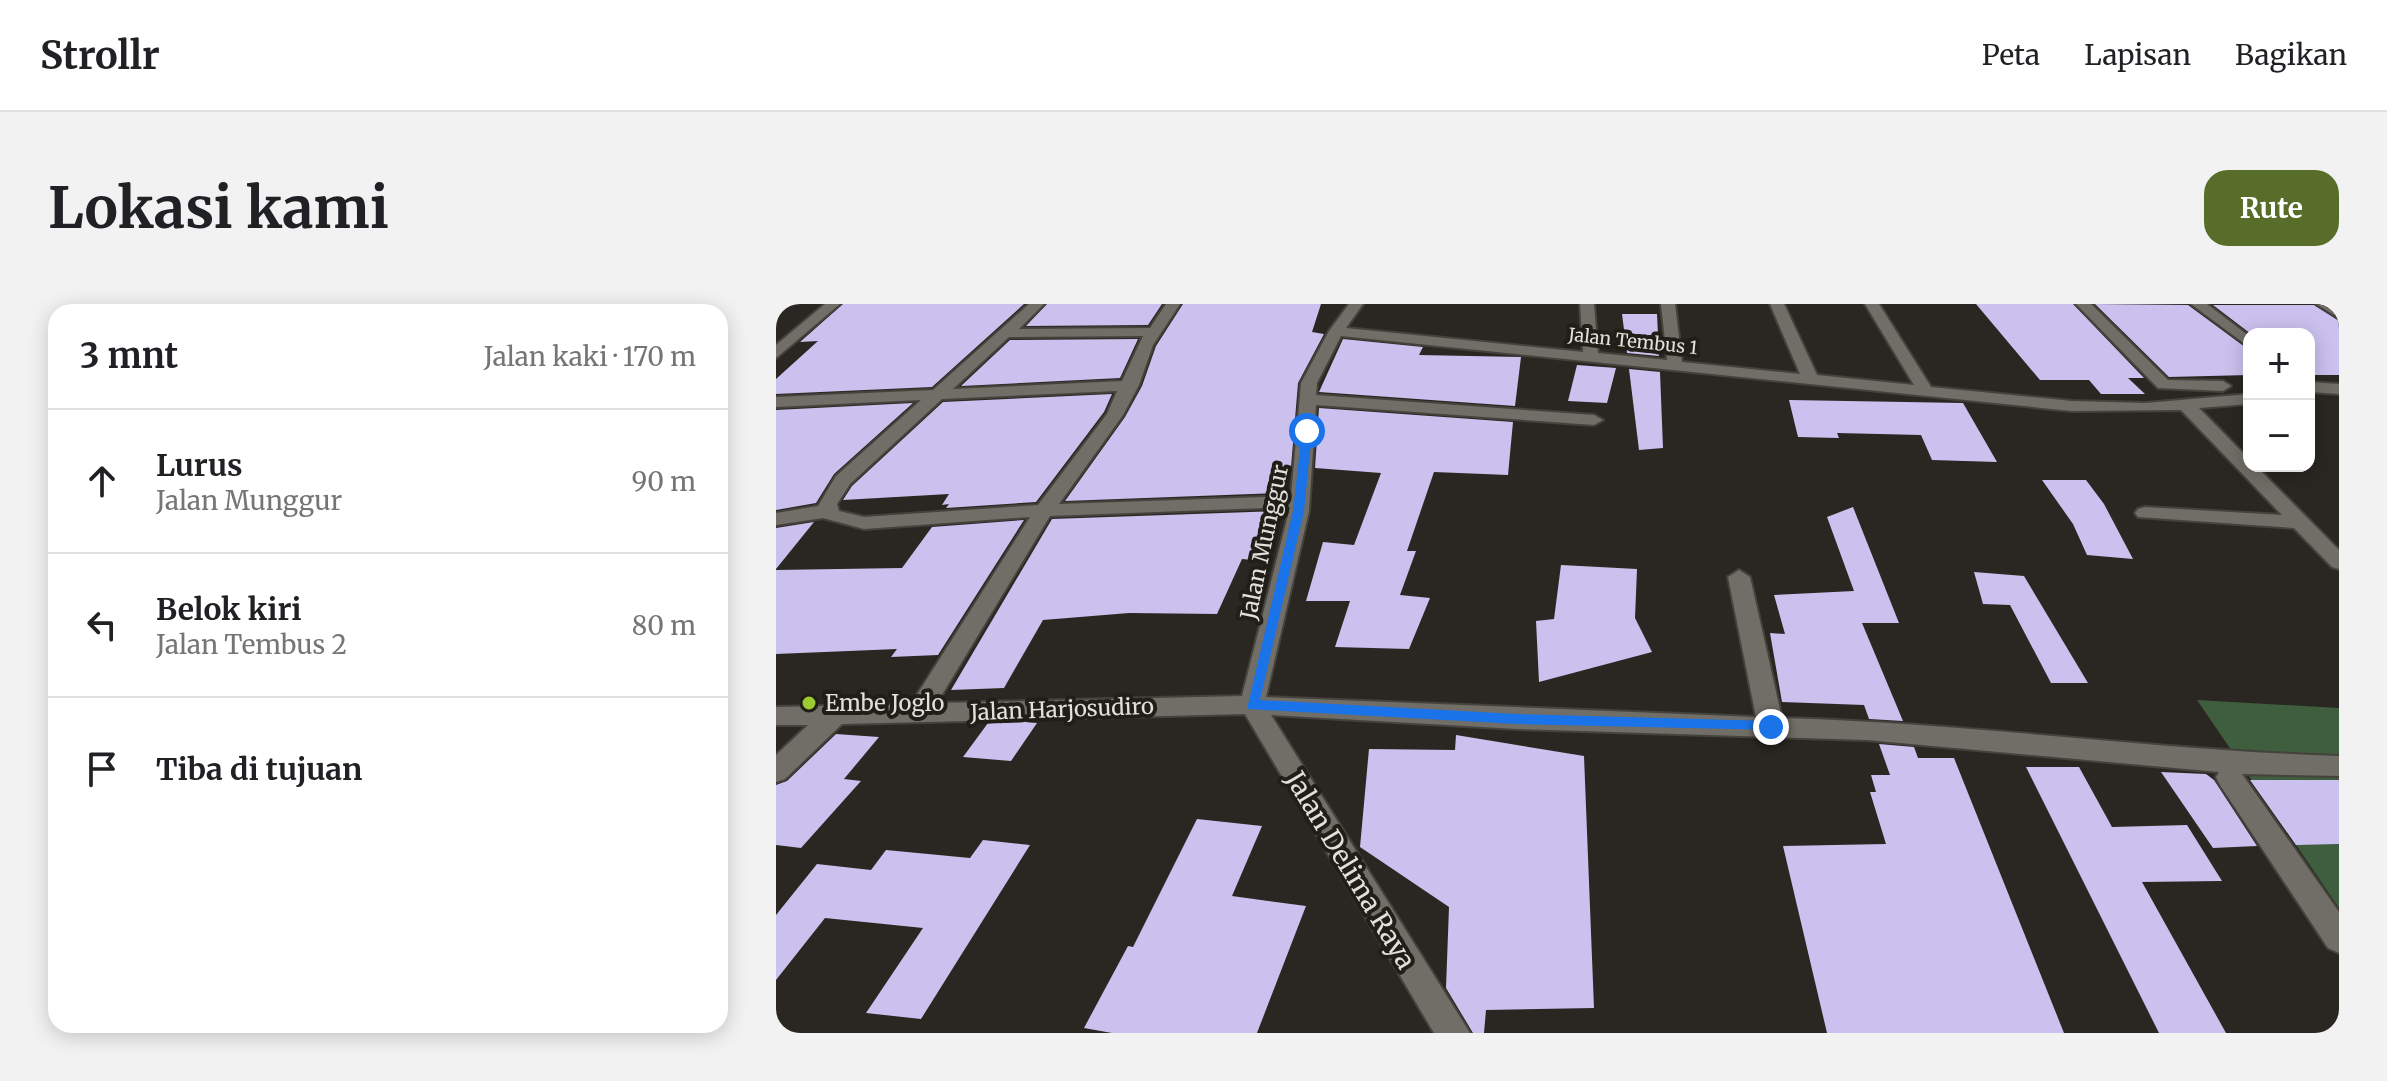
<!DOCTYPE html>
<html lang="id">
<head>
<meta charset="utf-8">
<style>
	:root { --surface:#fff; --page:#f2f2f2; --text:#202124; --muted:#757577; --line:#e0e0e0; --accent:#586d29 }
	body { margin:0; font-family:Merriweather,serif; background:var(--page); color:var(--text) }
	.controls { position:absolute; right:24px; top:24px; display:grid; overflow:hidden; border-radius:16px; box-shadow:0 4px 20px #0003 }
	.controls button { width:72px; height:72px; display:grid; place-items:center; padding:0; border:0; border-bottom:2px solid var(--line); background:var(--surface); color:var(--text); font:40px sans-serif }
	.stop { position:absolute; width:24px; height:24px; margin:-18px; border:6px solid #1a73e8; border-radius:50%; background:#fff }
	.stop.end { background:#1a73e8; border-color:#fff; box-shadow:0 2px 8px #0008 }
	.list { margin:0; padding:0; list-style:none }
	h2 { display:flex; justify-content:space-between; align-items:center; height:104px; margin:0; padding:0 32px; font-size:34px }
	h2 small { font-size:26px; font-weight:400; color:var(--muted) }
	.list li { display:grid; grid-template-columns:52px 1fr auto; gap:24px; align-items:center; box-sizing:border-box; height:144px; padding:0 32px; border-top:2px solid var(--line) }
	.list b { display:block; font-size:30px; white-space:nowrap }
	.list p { margin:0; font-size:26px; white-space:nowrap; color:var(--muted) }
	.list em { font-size:26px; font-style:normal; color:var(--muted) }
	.icon { flex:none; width:44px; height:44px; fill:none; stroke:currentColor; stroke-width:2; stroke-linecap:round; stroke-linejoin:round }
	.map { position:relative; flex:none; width:1563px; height:729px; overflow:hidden; border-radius:24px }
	header { display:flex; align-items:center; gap:48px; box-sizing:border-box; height:112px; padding:0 40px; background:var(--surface); border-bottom:2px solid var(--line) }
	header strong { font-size:38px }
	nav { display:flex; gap:44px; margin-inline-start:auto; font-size:28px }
	.intro { display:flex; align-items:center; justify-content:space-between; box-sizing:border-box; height:192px; padding:0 48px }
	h1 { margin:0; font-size:56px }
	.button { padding:20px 36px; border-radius:24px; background:var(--accent); color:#fff; font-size:28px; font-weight:700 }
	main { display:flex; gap:48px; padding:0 48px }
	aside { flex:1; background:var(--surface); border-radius:24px; box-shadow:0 4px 20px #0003 }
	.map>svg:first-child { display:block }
</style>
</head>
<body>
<header>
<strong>Strollr</strong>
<nav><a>Peta</a><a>Lapisan</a><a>Bagikan</a></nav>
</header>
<div class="intro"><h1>Lokasi kami</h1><a class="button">Rute</a></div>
<main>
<aside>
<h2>3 mnt<small>Jalan kaki · 170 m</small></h2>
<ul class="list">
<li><svg class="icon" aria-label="ahead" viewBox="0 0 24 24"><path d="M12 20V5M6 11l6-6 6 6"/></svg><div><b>Lurus</b><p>Jalan Munggur</p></div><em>90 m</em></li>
<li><svg class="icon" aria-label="left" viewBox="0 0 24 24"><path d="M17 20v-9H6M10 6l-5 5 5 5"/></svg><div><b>Belok kiri</b><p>Jalan Tembus 2</p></div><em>80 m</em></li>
<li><svg class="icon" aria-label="arrive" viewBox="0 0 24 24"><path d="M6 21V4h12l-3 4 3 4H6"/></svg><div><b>Tiba di tujuan</b></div></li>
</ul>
</aside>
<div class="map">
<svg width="1563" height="729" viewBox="0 0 1563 729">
	<rect width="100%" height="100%" fill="#2a2722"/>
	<path fill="#3f5e3e" d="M 1421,396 L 1563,404 L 1563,604 Z"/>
	<path fill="#cac1ee" d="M 67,0 L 248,0 L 156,83 L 0,90 L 0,75 L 42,37 L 24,38 Z
		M 271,0 L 386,0 L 372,21 L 250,22 Z
		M 407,0 L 545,0 L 536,28 L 548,30 L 522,79 L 515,163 L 504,189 L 289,197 L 349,113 L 366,82 L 380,42 Z
		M 1200,0 L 1297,0 L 1368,74 L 1352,74 L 1369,90 L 1325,90 L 1313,76 L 1264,76 Z
		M 1319,0 L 1412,1 L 1473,46 L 1473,71 L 1393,73 Z
		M 1437,1 L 1538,1 L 1563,17 L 1563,71 L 1533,71 L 1533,30 L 1475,30 Z
		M 846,10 L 881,10 L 883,52 L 851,49 Z
		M 362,35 L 344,74 L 185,82 L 234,36 Z
		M 567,35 L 647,43 L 643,51 L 745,53 L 739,102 L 543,88 Z
		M 801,61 L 840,64 L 831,99 L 792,97 Z
		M 853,65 L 884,68 L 887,144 L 863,146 Z
		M 336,90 L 328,108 L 260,198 L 170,204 L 173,200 L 166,201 L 173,190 L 67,196 L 76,182 L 167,98 Z
		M 1013,96 L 1187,99 L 1221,158 L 1156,156 L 1145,131 L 1061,129 L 1063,134 L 1022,133 Z
		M 137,99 L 58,170 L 40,199 L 0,206 L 0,106 Z
		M 543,104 L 737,118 L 732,171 L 658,168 L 631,247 L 640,247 L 624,291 L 654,294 L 633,345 L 559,343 L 574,297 L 530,297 L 547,238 L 578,241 L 605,169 L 539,164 Z
		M 1266,176 L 1310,176 L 1328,200 L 1357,255 L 1311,251 L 1297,220 Z
		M 1077,203 L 1123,319 L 1086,319 L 1127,417 L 1093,415 L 1088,401 L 1006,398 L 994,329 L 1009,330 L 998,291 L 1078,287 L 1051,213 Z
		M 500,207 L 488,257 L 466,255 L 441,310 L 353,309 L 267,316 L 228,384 L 175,386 L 276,215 Z
		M 248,216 L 162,351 L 115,353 L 121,345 L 0,350 L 0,266 L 126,264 L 156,223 Z
		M 38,218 L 0,265 L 0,224 Z
		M 785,261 L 861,265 L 859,314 L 876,348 L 763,378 L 760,317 L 778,315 Z
		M 1198,268 L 1248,272 L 1312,379 L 1275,379 L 1234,301 L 1207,300 Z
		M 212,419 L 249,418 L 261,419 L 235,457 L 187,453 Z
		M 60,430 L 103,433 L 68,475 L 85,477 L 25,544 L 0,541 L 0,481 L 11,477 Z
		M 680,431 L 808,452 L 818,704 L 710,706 L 708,729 L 697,729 L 670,684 L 673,603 L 584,543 L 593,445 L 679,446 Z
		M 1103,440 L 1138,443 L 1142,454 L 1178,454 L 1288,729 L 1051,729 L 1007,542 L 1110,540 L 1094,488 L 1100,488 L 1095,471 L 1114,471 Z
		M 1250,463 L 1303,463 L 1336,523 L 1411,521 L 1446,577 L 1366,578 L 1450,729 L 1383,729 Z
		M 1385,468 L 1430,470 L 1438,476 L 1481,542 L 1437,544 Z
		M 1474,476 L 1563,476 L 1563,540 L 1520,541 Z
		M 421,515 L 486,522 L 456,592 L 530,602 L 481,729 L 336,729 L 308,724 L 352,642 L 357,643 Z
		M 207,536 L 254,541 L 145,715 L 90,709 L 147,624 L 49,614 L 0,676 L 0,611 L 41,560 L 95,566 L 110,546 L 194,554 Z"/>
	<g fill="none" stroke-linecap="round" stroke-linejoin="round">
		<defs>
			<path id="minor" d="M 49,0 L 64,0 L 0,54 L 0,41 Z
				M 253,0 L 268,0 L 243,25 L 374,24 L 390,0 L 404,0 L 377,41 L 363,81 L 347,111 L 283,200 L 515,192 L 525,79 L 553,27 L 573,0 L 587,0 L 570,24 L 807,48 L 804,0 L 818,0 L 822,49 L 891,56 L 885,0 L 899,0 L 906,58 L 1024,70 L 994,0 L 1008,0 L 1041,71 L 1138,81 L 1089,0 L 1103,0 L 1155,83 L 1296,97 L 1370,99 L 1473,90 L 1473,100 L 1423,104 L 1473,155 L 1473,162 L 1480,162 L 1563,246 L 1563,265 L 1556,263 L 1518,224 L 1362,213 L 1359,209 L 1362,205 L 1369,203 L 1506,211 L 1405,106 L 1296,107 L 565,32 L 541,79 L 540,91 L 818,111 L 827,116 L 818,121 L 540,101 L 533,207 L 490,393 L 980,413 L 952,273 L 963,266 L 974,273 L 1006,414 C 1192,419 1377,446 1563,452 L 1563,472 L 1466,470 L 1563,608 L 1563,649 L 1552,644 L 1444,481 L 1440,473 L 1443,468 L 1091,436 L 741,425 L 495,411 L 694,729 L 658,729 L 469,410 L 66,420 L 9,475 L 0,478 L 0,451 L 32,421 L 0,421 L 0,403 L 135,400 L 254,213 L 88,225 L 47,214 L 0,221 L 0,209 L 42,202 L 60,172 L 145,96 L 0,103 L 0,93 L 157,86 ZM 367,32 L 346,77 L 177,85 L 233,33 ZM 341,87 L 331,110 L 262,201 L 88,213 L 63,207 L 61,200 L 74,180 L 166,95 ZM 514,203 L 466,392 L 161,399 L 274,212 Z
				M 1300,0 L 1315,0 L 1392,76 L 1447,77 L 1455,82 L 1447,87 L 1382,84 Z
				M 1415,0 L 1431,0 L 1473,32 L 1473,43 Z
				M 1540,0 L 1563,4 L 1563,14 Z
				M 1533,78 L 1563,80 L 1563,90 L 1533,88 Z"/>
		</defs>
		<use href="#minor" stroke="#45423d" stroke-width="4"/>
		<use href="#minor" fill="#716e67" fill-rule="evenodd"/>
	</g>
	<path fill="#1a73e8" d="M 531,124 L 536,127 L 528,207 L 484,396 L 741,410 L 995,417 L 1002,423 L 1000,426 L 741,420 L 471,405 L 517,207 L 526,127 Z"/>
	<circle fill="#9dca30" stroke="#211e18" stroke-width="3" cx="33" cy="399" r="8"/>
	<g text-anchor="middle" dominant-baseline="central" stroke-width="8" stroke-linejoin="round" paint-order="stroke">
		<g font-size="18" fill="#e2e0dc" stroke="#211e18">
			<text transform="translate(857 37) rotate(6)">Jalan Tembus 1</text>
		</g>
		<g font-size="22" fill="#e2e0dc" stroke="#211e18">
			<text transform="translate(488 238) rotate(-78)">Jalan Munggur</text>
			<text transform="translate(286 405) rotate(-2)">Jalan Harjosudiro</text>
		</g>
		<g font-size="22" fill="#e2e0dc" stroke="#211e18" text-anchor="start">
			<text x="49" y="399">Embe Joglo</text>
		</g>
		<g font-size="26" fill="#e2e0dc" stroke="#211e18">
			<text transform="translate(575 566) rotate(59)">Jalan Delima Raya</text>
		</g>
	</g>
</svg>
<div class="controls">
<button>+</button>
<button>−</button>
</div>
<div class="stop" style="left:531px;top:127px"></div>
<div class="stop end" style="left:995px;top:423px"></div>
</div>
</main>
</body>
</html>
